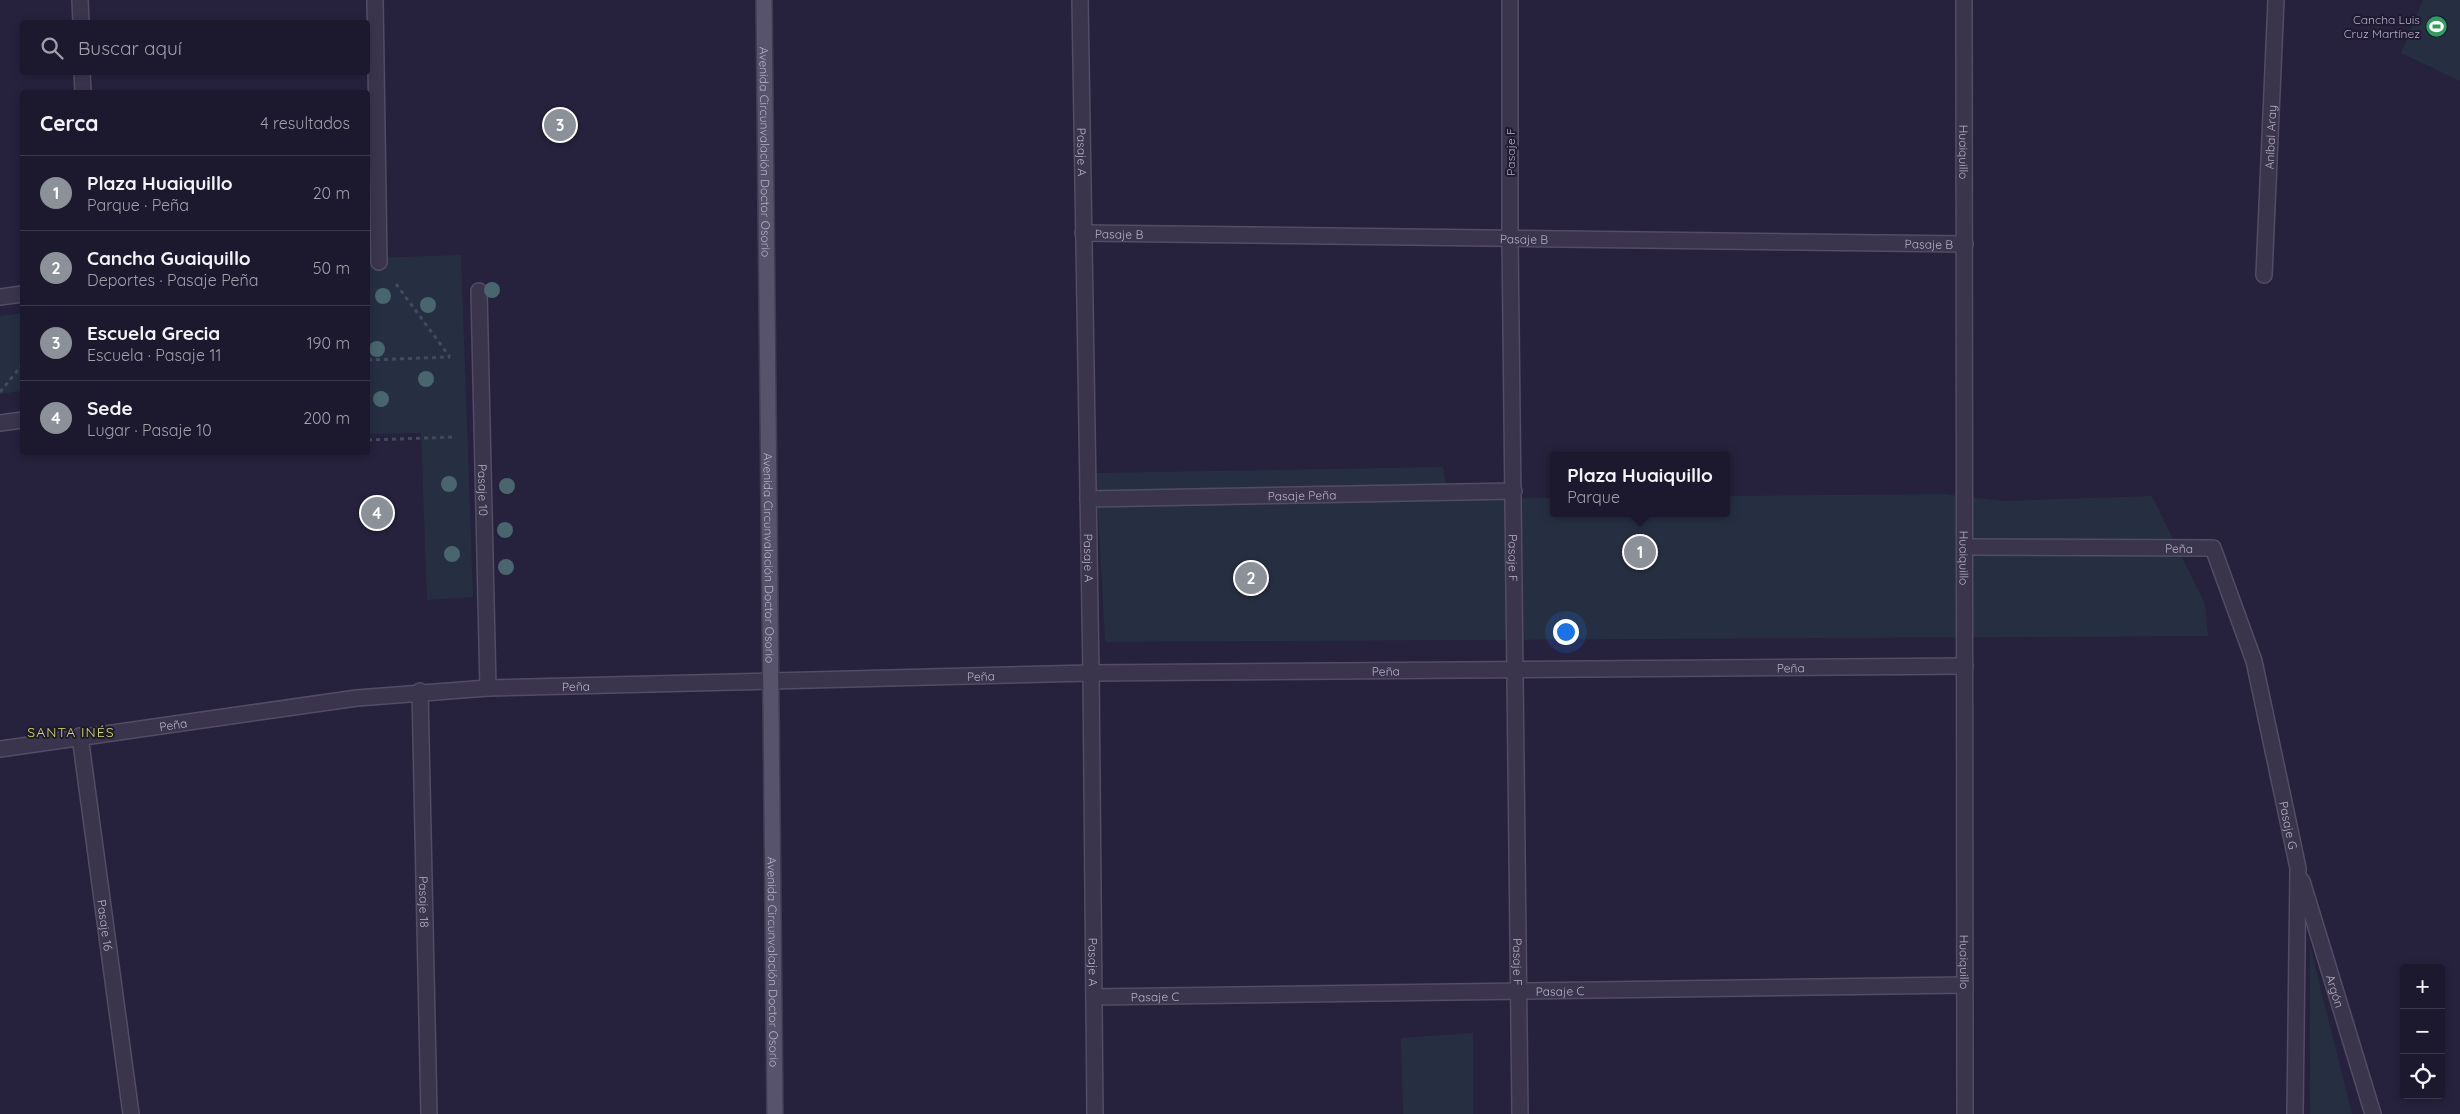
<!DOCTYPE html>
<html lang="es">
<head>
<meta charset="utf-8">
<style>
	:root { --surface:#1c192e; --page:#29263a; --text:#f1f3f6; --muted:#a0a0aa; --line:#3a384a; --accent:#8c9099 }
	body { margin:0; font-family:Quicksand,sans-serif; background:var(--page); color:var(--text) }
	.controls { position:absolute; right:15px; bottom:15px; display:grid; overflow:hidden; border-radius:5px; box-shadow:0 2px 8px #0003 }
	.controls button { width:45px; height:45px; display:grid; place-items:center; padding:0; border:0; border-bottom:1px solid var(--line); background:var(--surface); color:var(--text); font:25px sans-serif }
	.you { position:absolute; left:1565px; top:631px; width:18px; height:18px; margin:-12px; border:4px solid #fff; border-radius:50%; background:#1a73e8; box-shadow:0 0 0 8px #1a73e833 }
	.badge { display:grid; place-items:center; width:32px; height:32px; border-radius:50%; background:var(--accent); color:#fff; font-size:16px; font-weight:700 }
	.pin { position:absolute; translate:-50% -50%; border:2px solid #fff; box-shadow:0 1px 5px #0006 }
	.popup { position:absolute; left:1550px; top:452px; width:180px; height:65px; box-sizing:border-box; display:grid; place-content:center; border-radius:5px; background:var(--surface); filter:drop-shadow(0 1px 4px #0005); font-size:16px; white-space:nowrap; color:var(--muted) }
	.popup b { font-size:19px; color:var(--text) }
	.popup::after { content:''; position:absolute; left:50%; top:100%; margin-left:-10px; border:10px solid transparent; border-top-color:var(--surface) }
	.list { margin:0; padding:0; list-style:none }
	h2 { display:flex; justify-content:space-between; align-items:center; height:65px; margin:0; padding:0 20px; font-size:21px }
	h2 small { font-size:16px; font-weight:400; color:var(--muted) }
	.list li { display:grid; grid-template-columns:32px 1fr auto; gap:15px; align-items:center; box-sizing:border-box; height:75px; padding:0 20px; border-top:1px solid var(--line) }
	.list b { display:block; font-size:19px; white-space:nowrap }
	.list p { margin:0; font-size:16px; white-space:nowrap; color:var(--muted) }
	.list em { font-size:16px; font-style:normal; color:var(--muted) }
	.icon { flex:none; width:28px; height:28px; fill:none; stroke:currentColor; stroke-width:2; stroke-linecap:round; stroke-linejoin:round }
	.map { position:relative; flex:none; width:2460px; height:1114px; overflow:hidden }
	.search { position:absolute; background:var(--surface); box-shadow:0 2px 8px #0003; left:20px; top:20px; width:350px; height:55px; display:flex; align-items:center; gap:12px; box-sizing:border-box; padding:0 18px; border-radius:5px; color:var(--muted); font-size:19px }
	.panel { position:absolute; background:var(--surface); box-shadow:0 2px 8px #0003; left:20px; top:90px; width:350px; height:365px; border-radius:5px }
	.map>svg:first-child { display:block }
</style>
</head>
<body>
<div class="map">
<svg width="2460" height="1114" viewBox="0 0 2460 1114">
	<rect width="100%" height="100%" fill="#26213d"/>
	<path fill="#262f41" d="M 2423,0 L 2460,0 L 2460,81 L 2401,53 Z
		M 461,255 L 473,597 L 427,600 L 421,433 L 368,434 L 368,258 Z
		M 22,313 L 22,391 L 0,394 L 0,316 Z
		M 1443,467 L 1449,499 L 1554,498 L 1554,513 L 1726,513 L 1726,496 L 1942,494 L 2004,501 L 2152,496 L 2205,604 L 2208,636 L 1105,642 L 1096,473 Z
		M 2310,946 L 2352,1114 L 2310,1114 Z
		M 1473,1033 L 1473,1114 L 1403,1114 L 1401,1038 Z"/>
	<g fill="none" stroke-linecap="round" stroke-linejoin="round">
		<defs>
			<g id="minor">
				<path d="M 80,0 L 81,22"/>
				<path d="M 375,0 L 379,262"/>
				<path id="s1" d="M 1080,0 L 1091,673 L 1095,1114"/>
				<path id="s2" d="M 1510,0 L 1510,239 L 1520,1114"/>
				<path id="s3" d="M 1964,0 L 1965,1114"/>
				<path d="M 82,72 L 83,92"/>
				<path id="s4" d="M 1083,233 L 1965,244"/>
				<path id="s5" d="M 2264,275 L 2276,0"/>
				<path id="s6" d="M 479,291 L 488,688"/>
				<path d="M 0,297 L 22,294"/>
				<path d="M 0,423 L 22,420"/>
				<path id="s7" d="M 1088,499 L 1514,491"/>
				<path id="s8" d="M 1965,547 L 2213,548 L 2254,661 L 2298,868 L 2295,1114"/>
				<path id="s9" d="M 420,691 L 429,1114"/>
				<path id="s10" d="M 80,736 L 131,1114"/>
				<path id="s11" d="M 0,749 L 357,698 L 488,688 L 1091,673 L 1965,666"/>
				<path id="s12" d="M 2302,881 L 2373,1114"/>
				<path id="s13" d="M 1094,997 L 1965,985"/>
			</g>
			<g id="major">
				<path id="s14" d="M 764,0 L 775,1114"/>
			</g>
		</defs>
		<use href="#minor" stroke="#524d65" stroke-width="18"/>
		<use href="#major" stroke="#403b53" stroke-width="18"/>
		<path stroke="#434a5d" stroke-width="3" stroke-dasharray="4 4" stroke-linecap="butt" d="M 396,284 L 450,357
			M 368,360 L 450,357
			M 0,392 L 22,365
			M 368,440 L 454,437"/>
		<use href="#minor" stroke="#3a354d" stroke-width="15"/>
		<use href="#major" stroke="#58536d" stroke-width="15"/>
	</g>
	<g fill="#49656d">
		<circle cx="492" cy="290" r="8"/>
		<circle cx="383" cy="296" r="8"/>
		<circle cx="428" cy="305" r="8"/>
		<circle cx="377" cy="349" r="8"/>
		<circle cx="426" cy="379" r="8"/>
		<circle cx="381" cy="399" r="8"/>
		<circle cx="449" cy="484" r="8"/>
		<circle cx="507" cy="486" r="8"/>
		<circle cx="505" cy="530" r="8"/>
		<circle cx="452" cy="554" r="8"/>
		<circle cx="506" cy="567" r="8"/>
	</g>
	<defs>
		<symbol id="stadium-disc" viewBox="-11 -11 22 22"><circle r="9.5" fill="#2e9e5b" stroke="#1f1a32"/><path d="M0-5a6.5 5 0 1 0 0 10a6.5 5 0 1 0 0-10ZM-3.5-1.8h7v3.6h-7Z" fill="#fff"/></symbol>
	</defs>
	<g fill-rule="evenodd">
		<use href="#stadium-disc" x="2424" y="14" width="25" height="25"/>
	</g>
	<g text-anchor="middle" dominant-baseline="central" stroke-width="4" stroke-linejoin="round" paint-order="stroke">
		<g font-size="12" fill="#b6b0c9" stroke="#1f1a32" text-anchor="end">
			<text x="2420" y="19">Cancha Luis<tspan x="2420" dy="14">Cruz Martínez</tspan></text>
		</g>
		<g font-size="12" fill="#b6b0c9" stroke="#1f1a32">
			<text stroke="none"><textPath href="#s5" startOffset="138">Aníbal Aray</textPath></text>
			<text stroke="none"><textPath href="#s14" startOffset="152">Avenida Circunvalación Doctor Osorio</textPath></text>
			<text stroke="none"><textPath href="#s1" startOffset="152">Pasaje A</textPath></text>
			<text transform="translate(1510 152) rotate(-90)">Pasaje F</text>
			<text stroke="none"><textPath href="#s3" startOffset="152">Huaiquillo</textPath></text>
			<text stroke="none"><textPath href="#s4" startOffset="36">Pasaje B</textPath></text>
			<text stroke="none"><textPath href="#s4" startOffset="441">Pasaje B</textPath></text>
			<text stroke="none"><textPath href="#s4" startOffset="846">Pasaje B</textPath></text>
			<text stroke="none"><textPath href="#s6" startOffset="199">Pasaje 10</textPath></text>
			<text stroke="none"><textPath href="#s7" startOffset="214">Pasaje Peña</textPath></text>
			<text stroke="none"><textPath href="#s8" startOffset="214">Peña</textPath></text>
			<text stroke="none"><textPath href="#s14" startOffset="558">Avenida Circunvalación Doctor Osorio</textPath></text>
			<text stroke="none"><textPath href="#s1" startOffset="558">Pasaje A</textPath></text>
			<text stroke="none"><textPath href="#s2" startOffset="558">Pasaje F</textPath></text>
			<text stroke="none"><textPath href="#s3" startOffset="558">Huaiquillo</textPath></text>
			<text stroke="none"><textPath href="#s11" startOffset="1795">Peña</textPath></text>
			<text stroke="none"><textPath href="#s11" startOffset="1390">Peña</textPath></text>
			<text stroke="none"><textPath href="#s11" startOffset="985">Peña</textPath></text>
			<text stroke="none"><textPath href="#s11" startOffset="580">Peña</textPath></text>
			<text stroke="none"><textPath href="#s11" startOffset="175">Peña</textPath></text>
			<text stroke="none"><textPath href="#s8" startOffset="536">Pasaje G</textPath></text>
			<text stroke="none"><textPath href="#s9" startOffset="211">Pasaje 18</textPath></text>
			<text stroke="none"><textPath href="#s10" startOffset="191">Pasaje 16</textPath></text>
			<text stroke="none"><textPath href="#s14" startOffset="962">Avenida Circunvalación Doctor Osorio</textPath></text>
			<text stroke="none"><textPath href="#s1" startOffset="962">Pasaje A</textPath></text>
			<text stroke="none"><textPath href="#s2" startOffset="962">Pasaje F</textPath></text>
			<text stroke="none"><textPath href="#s3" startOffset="962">Huaiquillo</textPath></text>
			<text stroke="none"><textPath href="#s13" startOffset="466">Pasaje C</textPath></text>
			<text stroke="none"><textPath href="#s12" startOffset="115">Argón</textPath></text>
			<text stroke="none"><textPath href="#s13" startOffset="61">Pasaje C</textPath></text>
		</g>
		<g font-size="14" letter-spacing="1" fill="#d5dc58" stroke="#1f1a32">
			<text x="71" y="732">SANTA INÉS</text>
		</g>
	</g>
</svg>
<div class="controls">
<button>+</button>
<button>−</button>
<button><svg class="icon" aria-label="locate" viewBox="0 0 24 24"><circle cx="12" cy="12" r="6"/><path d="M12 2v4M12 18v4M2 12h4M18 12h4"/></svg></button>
</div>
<div class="you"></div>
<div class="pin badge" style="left:1640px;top:552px">1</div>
<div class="popup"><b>Plaza Huaiquillo</b>Parque</div>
<div class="pin badge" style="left:1251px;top:578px">2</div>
<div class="pin badge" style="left:560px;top:125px">3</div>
<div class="pin badge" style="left:377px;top:513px">4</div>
<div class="search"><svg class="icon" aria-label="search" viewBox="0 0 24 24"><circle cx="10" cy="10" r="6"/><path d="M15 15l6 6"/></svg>Buscar aquí</div>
<section class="panel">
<h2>Cerca<small>4 resultados</small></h2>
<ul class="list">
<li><span class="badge">1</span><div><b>Plaza Huaiquillo</b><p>Parque · Peña</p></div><em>20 m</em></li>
<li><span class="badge">2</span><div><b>Cancha Guaiquillo</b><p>Deportes · Pasaje Peña</p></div><em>50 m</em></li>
<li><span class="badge">3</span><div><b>Escuela Grecia</b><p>Escuela · Pasaje 11</p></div><em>190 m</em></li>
<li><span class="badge">4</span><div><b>Sede</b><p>Lugar · Pasaje 10</p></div><em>200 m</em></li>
</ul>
</section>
</div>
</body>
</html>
